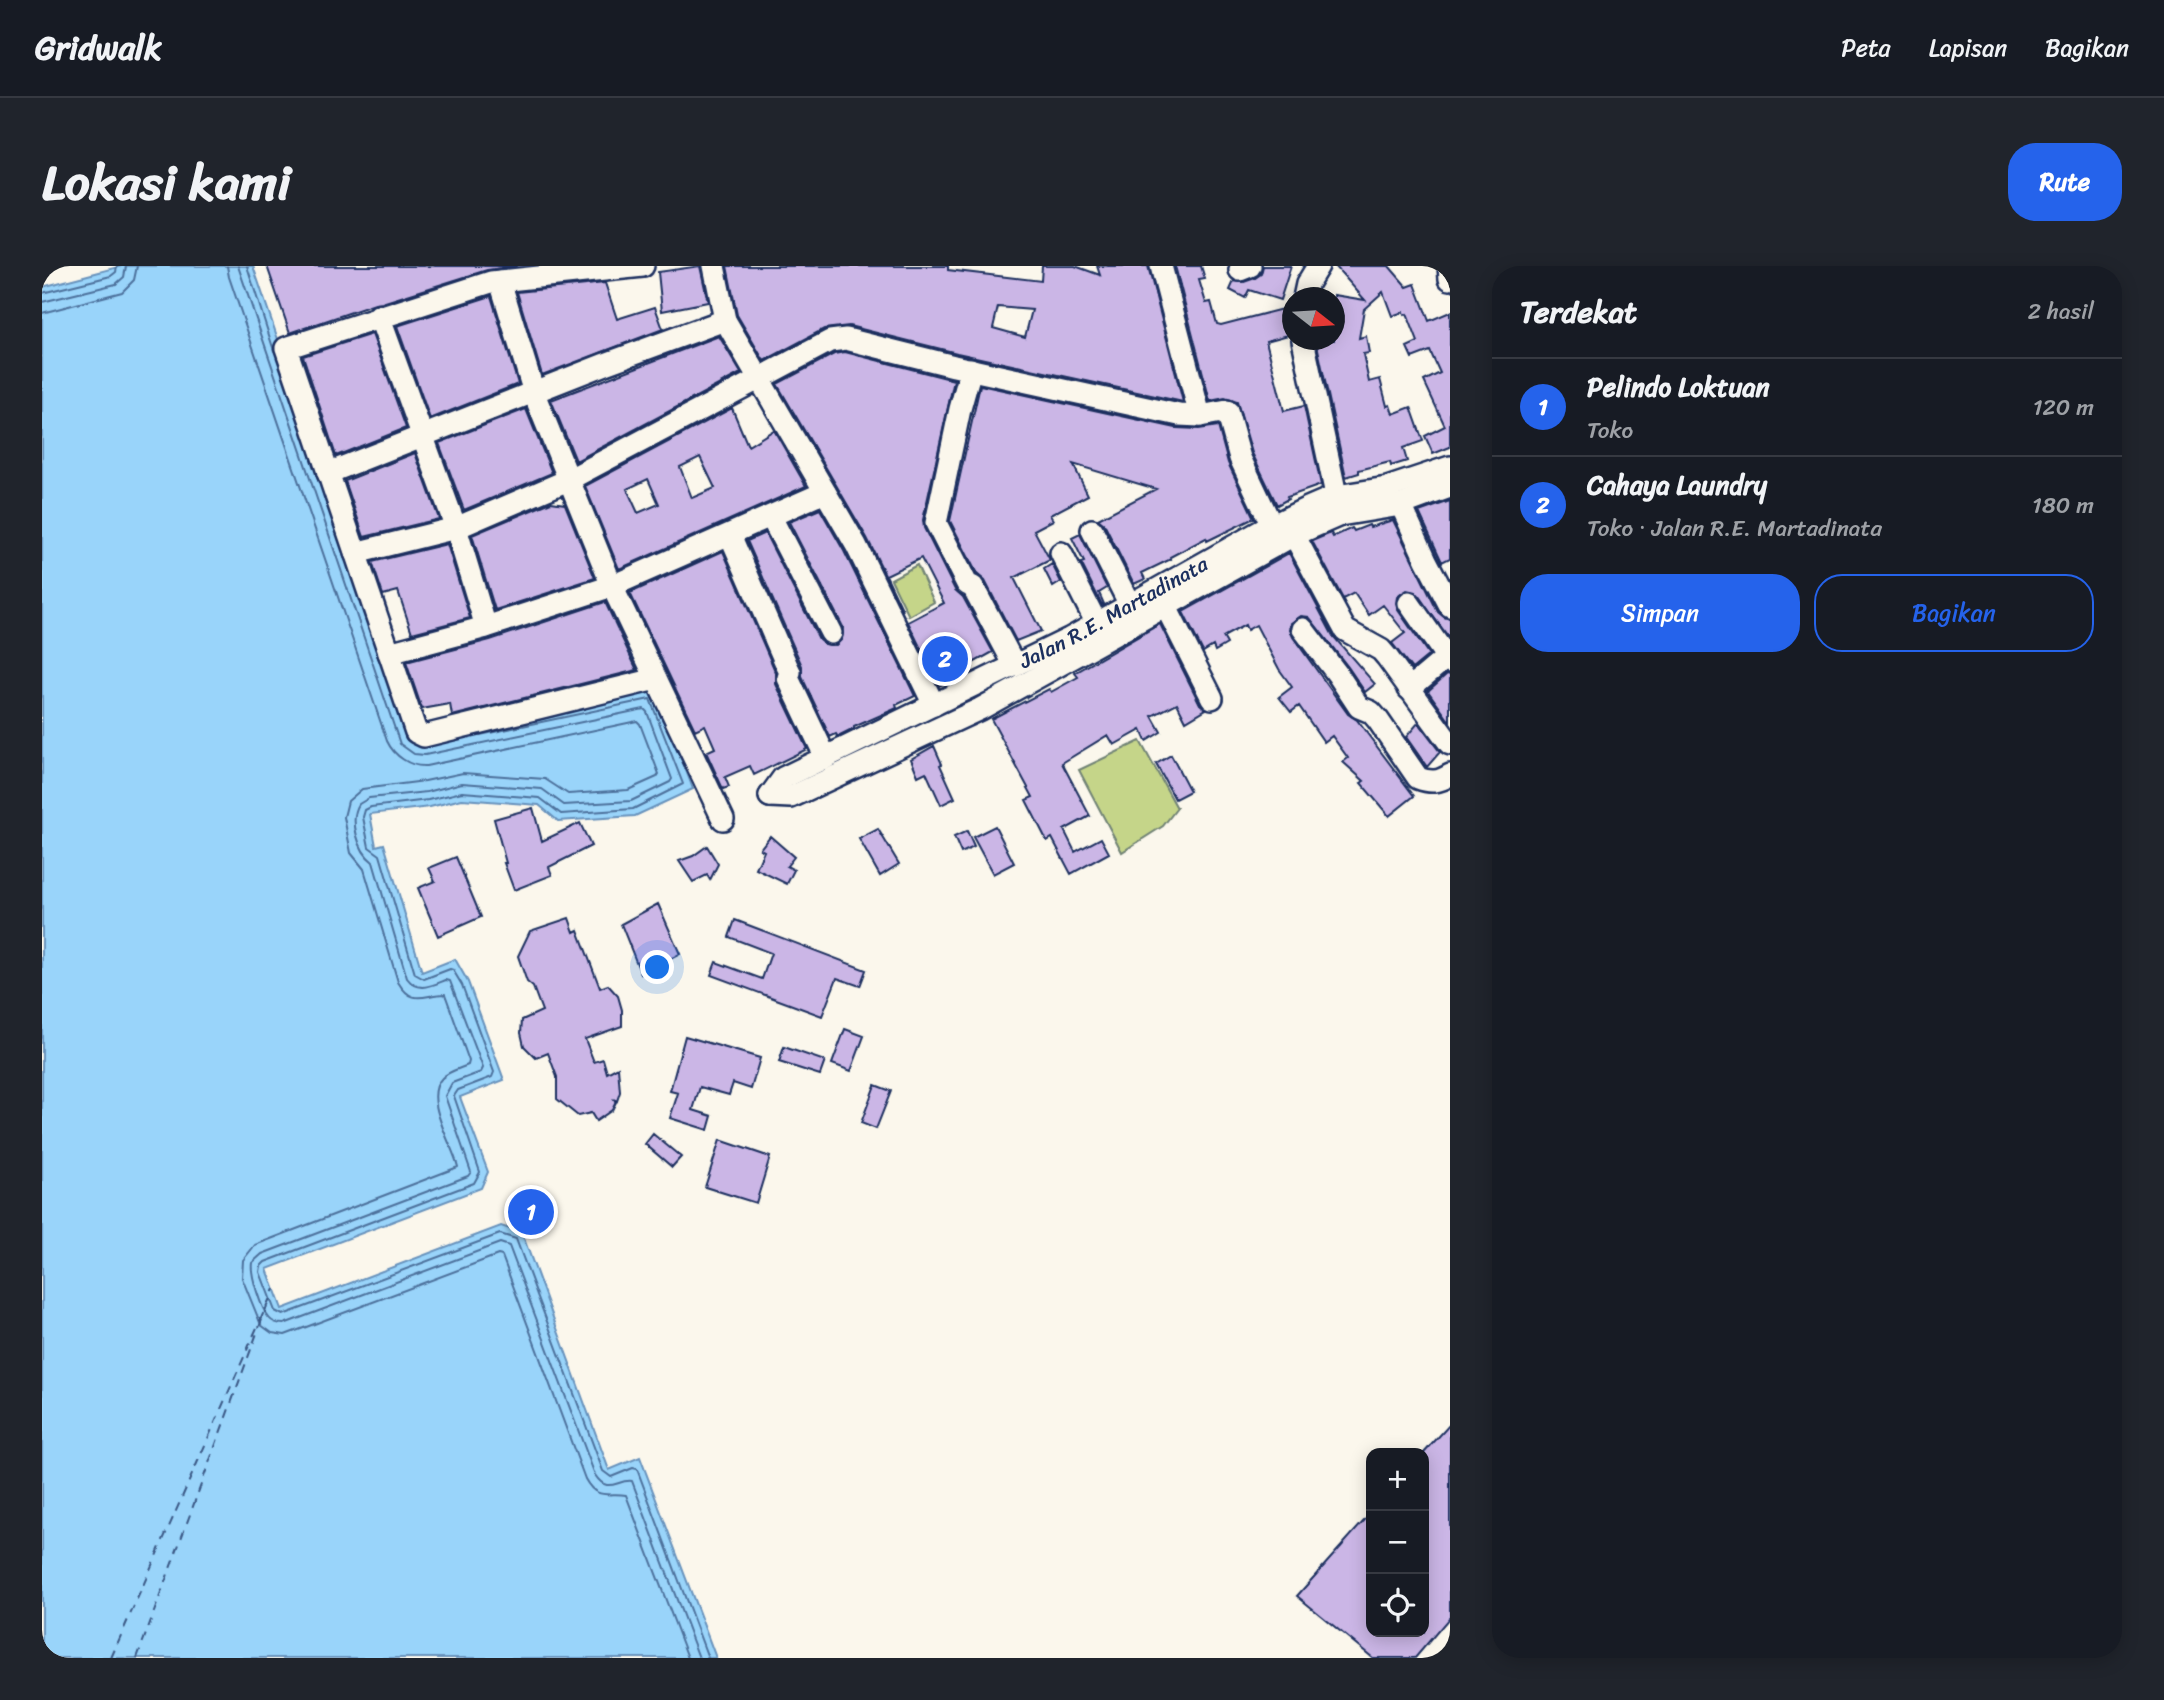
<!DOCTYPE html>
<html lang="id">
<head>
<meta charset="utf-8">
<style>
	:root { --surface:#171b24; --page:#20242c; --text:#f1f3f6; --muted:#9ea1a6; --line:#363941; --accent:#2563eb }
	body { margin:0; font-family:Sriracha,sans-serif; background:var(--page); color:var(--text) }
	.controls { position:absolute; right:21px; bottom:21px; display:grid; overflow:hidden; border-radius:14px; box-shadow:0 4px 18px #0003 }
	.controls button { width:63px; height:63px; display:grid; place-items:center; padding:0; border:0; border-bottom:2px solid var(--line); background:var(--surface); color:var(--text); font:35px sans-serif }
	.compass { position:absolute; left:1240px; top:21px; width:63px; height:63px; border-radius:50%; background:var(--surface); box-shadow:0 4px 18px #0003; rotate:107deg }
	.you { position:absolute; left:616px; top:702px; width:24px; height:24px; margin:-18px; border:5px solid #fff; border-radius:50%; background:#1a73e8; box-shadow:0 0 0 10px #1a73e833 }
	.badge { display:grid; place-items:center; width:46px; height:46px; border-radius:50%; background:var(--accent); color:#fff; font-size:23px; font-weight:700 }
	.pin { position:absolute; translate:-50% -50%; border:4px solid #fff; box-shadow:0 2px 7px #0006 }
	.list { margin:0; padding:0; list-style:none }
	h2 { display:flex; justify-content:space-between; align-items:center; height:91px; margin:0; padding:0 28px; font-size:30px }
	h2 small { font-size:23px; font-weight:400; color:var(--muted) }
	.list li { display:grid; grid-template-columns:46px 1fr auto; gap:21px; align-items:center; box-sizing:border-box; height:98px; padding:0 28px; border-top:2px solid var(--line) }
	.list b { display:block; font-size:26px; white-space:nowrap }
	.list p { margin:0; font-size:23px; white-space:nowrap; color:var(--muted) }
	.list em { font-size:23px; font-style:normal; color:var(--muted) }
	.actions { display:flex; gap:14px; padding:21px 28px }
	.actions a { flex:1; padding:16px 0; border:2px solid var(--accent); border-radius:28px; text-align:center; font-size:24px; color:var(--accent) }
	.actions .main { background:var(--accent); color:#fff }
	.icon { flex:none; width:38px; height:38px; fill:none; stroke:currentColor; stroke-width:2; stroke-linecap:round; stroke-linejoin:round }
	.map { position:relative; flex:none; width:1408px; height:1392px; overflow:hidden; border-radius:28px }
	header { display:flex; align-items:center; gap:42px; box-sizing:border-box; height:98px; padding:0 35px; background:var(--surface); border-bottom:2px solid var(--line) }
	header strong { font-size:33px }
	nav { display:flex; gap:38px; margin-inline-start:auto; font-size:24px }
	.intro { display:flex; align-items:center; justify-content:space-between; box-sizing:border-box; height:168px; padding:0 42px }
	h1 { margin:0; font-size:49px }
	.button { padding:18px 32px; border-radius:28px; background:var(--accent); color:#fff; font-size:24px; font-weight:700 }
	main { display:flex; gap:42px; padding:0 42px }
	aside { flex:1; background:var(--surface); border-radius:28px; box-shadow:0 4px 18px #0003 }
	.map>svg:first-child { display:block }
</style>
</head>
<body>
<header>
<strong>Gridwalk</strong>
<nav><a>Peta</a><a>Lapisan</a><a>Bagikan</a></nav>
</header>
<div class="intro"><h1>Lokasi kami</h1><a class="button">Rute</a></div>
<main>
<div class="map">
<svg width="1408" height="1392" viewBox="0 0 1408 1392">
	<rect width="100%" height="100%" fill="#fbf7ec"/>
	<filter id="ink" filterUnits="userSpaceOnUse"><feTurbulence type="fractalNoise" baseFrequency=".0143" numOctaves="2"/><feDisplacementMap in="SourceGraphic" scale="14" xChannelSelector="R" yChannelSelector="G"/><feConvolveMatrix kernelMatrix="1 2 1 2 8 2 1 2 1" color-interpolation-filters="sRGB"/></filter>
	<g filter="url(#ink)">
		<path fill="#c5d589" stroke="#708274" stroke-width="2" d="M 875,299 L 892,336 L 867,350 L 849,313 Z
			M 1098,475 L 1135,542 L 1121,560 L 1080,586 L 1037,504 Z"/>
		<path fill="#99d4fa" stroke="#6792bc" stroke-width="2" d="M 80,0 L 211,0 L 370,467 L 380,474 L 614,425 L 651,523 L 593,550 L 516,555 L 497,539 L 420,533 L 388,541 L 328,548 L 334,580 L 342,578 L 380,706 L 413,693 L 426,716 L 462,814 L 418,831 L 446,906 L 439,922 L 225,1003 L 240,1043 L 459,960 L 480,967 L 567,1204 L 598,1191 L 674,1392 L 0,1392 L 0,21 Z"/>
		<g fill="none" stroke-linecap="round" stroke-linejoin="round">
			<path stroke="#4d719c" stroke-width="2" d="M 185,0 L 187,11 L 345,475 C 352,490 368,501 384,500 L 595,455 L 598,458 L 617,508 L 615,511 L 586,524 L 526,528 L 503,513 L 421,507 L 383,515 L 320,523 L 306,535 L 302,551 L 309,587 L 322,603 L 356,716 C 371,741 382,728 403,728 L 427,795 L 426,799 C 417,803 407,805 400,812 C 380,832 410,877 416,901 L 213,979 L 201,994 L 200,1012 L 219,1059 L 230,1067 L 243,1069 L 456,989 L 460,990 L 543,1213 C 555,1235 566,1226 584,1229 L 646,1392
				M 196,0 L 358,478 L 372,488 L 383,489 L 602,443 L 605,446 L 630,513 L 628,516 L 589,535 L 522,539 L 500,523 L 420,517 L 385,526 L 327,532 L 317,538 C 307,554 316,585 331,596 L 365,712 C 376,727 389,720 404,714 L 408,715 L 441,802 L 439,806 L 410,817 L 403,830 L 429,906 L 426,910 L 220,988 L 210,997 C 208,1008 219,1043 227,1052 C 231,1057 236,1058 242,1058 L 458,977 L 467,980 L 553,1209 C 566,1229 575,1213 590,1215 L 657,1392
				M 205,0 L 232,85
				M 0,27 L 69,10 L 74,6 L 75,0
				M 0,36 L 74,18 L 82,11 L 84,0
				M 0,47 L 80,26 L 92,14 L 95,0
				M 438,469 L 608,433 L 641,518 L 591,543 L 519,548 L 498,532 L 420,526 L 386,534 L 329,541 L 323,544 L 321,551 L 327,581 L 338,589 L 373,708 L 382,713 L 408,703 L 411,704 L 420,719 L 452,806 L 450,811 L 416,824 L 412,830 L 438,906 L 432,917 L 223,996 L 219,1000 L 218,1006 L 233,1045 L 241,1049 L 458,968 L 474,973 L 561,1205 L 569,1211 L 591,1202 L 595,1203 L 666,1392"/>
			<path stroke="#3a5885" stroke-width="2" stroke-dasharray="9 7" stroke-linecap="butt" d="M 69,1392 L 232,1023
				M 95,1392 L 225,1040"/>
		</g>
		<path fill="#cbb6e6" stroke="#1b2f5e" stroke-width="2" fill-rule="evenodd" d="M 225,0 L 476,0 L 445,4 L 340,37 L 333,38 L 248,67 Z
			M 658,0 L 666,36 L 620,45 L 616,6 Z
			M 685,0 L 906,0 L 906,4 L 999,15 L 1000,0 L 1033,0 L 1058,9 L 1055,0 L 1106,0 L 1141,136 L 915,87 L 807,60 L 782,63 L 722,95 L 695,49 ZM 956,41 L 990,44 L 983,71 L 951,62 Z
			M 1133,0 L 1159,0 L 1163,13 L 1157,14 L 1164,37 L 1169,36 L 1175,58 L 1179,59 L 1248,41 L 1250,68 L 1224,75 L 1242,145 L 1262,140 L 1279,219 L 1245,231 L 1246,233 L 1235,239 L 1210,187 L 1195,136 L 1183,132 L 1168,135 Z
			M 1221,0 L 1249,0 L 1238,34 L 1207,24 L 1203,32 L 1188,24 L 1192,15 L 1202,16 L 1213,12 L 1219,8 Z
			M 1293,0 L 1347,0 L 1365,21 L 1373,18 L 1387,55 L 1408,46 L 1408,181 L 1391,188 L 1383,170 L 1403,160 L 1382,115 L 1398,107 L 1388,85 L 1370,92 L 1365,81 L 1376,76 L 1365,48 L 1362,49 L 1361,46 L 1350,50 L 1341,26 L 1322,43 L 1317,72 L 1324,70 L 1327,87 L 1321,88 L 1327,116 L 1338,113 L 1345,140 L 1348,139 L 1351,148 L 1369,141 L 1381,175 L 1361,182 L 1365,195 L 1349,200 L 1348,196 L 1317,204 L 1317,207 L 1304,211 L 1274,74 L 1292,74 L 1292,29 L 1323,34 Z
			M 563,17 L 575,53 L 613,41 L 621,63 L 500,109 L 475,26 Z
			M 449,30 L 476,118 L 388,153 L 355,60 Z
			M 330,68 L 364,162 L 294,190 L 261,90 Z
			M 677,70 L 699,107 L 534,195 L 509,134 Z
			M 803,86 L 912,114 L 881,254 L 882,262 L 913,324 L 921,331 L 951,386 L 920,403 L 923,407 L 897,420 L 866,356 L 902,337 L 879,292 L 844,309 L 861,345 L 825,272 L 735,118 L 792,88 Z
			M 938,119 L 1134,162 L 1157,163 L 1176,160 L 1186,197 L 1212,252 L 1165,275 L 1164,272 L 1128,291 L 1129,293 L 1100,307 L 1103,313 L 1092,318 L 1062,258 L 1056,253 L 1114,223 L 1031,198 L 1046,229 L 1008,249 L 1011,254 L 992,264 L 1008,294 L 972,312 L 999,365 L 974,375 L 943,315 L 935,308 L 908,255 Z
			M 690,142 L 706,180 L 732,164 L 764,220 L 577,303 L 543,220 ZM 658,191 L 673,222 L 650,232 L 638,201 ZM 606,213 L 617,238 L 596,247 L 585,223 Z
			M 484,143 L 510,207 L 422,244 L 397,177 Z
			M 373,187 L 397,253 L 322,271 L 303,215 Z
			M 1408,235 L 1408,292 L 1400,296 L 1377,246 Z
			M 509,236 L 523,238 L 553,312 L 453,344 L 430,269 Z
			M 778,243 L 802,285 L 873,430 L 854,439 L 855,442 L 812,461 L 812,463 L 796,471 L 794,468 L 788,471 L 760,411 L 760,400 L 705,275 L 723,267 L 777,373 L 783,378 L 794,379 L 800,373 L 801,361 L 747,256 Z
			M 1351,254 L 1396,346 L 1402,351 L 1408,353 L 1408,373 L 1373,326 L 1365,324 L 1355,331 L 1354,337 L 1356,344 L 1387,389 L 1370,403 L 1350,377 L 1363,367 L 1341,339 L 1327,349 L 1312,327 L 1301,333 L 1270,275 L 1289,267 L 1291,271 L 1310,262 L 1312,265 L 1327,259 L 1328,261 Z
			M 1038,268 L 1065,322 L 1057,327 L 1062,338 L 1060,339 L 1039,297 L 1042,296 L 1030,272 Z
			M 405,278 L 428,352 L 370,367 L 356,325 L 341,329 L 330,296 Z
			M 681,285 L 734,407 L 734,418 L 765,483 L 712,509 L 708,500 L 683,511 L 687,521 L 681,523 L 664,486 L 673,482 L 663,459 L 653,464 L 588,327 Z
			M 1247,287 L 1291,370 L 1333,418 L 1323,426 L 1306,401 L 1267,351 L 1259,350 L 1249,357 L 1248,364 L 1251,371 L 1306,448 L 1315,454 L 1372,530 L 1347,550 L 1319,517 L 1322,515 L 1301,496 L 1306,492 L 1290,470 L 1282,476 L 1257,440 L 1249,446 L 1237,431 L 1250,421 L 1237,403 L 1214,359 L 1205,364 L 1203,359 L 1181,371 L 1185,378 L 1173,385 L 1171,380 L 1161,386 L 1141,346 Z
			M 1010,298 L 1019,316 L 1011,321 L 1002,303 Z
			M 563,336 L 595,404 L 410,450 L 408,438 L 380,443 L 364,396 L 448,374 Z
			M 1118,358 L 1158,438 L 1164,443 L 1144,455 L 1135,437 L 1110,450 L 1119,466 L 1104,475 L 1099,464 L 1072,479 L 1066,469 L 1020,497 L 1048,550 L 1022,564 L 1033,586 L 1059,572 L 1067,587 L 1029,608 L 1010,572 L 1005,575 L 984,534 L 991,531 L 949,453 L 1007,423 L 1009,426 L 1036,411 L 1033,407 Z
			M 1405,408 L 1408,409 L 1408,456 L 1386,425 Z
			M 1376,457 L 1398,486 L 1385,501 L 1364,471 Z
			M 892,480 L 900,498 L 898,499 L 913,532 L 899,539 L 884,506 L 876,510 L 869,493 Z
			M 1129,489 L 1148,525 L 1133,533 L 1114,498 Z
			M 491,542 L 500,575 L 538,557 L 549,580 L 507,601 L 510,609 L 472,624 L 462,597 L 464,597 L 452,553 Z
			M 953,560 L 972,597 L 951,608 L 931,571 Z
			M 836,563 L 857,598 L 838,610 L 817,573 Z
			M 925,565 L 932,581 L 919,587 L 912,571 Z
			M 728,570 L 752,591 L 745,600 L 752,604 L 745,618 L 714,603 L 722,585 L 718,583 Z
			M 665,580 L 676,598 L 668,614 L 665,609 L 651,616 L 637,595 L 651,590 Z
			M 414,591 L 439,651 L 396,670 L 376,622 L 393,615 L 387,602 Z
			M 616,638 L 638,688 L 599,708 L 579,658 Z
			M 527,652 L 532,666 L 536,664 L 558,722 L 566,719 L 576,730 L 580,744 L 580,760 L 543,773 L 552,796 L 561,793 L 565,807 L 576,801 L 578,826 L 575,835 L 571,833 L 574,836 L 570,844 L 554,855 L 549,847 L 536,850 L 515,833 L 515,811 L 506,787 L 494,792 L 482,780 L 479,767 L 480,754 L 500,745 L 491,721 L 485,716 L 476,690 L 488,665 Z
			M 693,654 L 824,704 L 818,720 L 795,712 L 780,750 L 669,709 L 674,696 L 720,713 L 729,687 L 687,671 Z
			M 803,763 L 822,770 L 809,805 L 790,798 Z
			M 643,770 L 718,792 L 709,823 L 691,817 L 687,829 L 658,821 L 651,844 L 670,850 L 666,864 L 628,852 L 636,827 L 628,825 Z
			M 742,781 L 783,795 L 778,809 L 737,796 Z
			M 833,819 L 849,825 L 834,863 L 819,857 Z
			M 611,868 L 639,891 L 630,901 L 603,878 Z
			M 678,874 L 728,891 L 714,937 L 663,921 Z
			M 1408,1158 L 1408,1351 L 1373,1392 L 1331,1392 L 1255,1330 L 1329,1247 L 1329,1366 L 1382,1366 L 1382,1187 Z"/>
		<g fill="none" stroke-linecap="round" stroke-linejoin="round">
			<defs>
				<g id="minor">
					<path d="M 601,0 L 449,16 L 244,82 L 374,466 L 382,470 L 614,413"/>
					<path d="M 672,0 L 683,54 L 814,279 L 892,439"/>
					<path d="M 1119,0 L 1158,150"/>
					<path d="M 1407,0 L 1408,13"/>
					<path d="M 1198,4 L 1208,0"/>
					<path d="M 458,15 L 493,130 L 570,320 L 681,553"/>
					<path d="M 1262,32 L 1265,18 L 1276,0"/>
					<path d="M 337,50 L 414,262 L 444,361"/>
					<path d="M 1261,74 L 1297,243"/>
					<path d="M 929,103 L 918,143 L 894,257 L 925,318 L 931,321 L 973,400"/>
					<path d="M 286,207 L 563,98 L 683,54"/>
					<path d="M 1359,239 L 1384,294 L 1408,340"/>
					<path d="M 729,251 L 789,367"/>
					<path d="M 1050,264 L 1088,339"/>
					<path d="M 688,269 L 745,400 L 748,406 L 746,412 L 784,492"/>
					<path d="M 1252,269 L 1303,364 L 1339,384 L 1345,391 L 1408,478"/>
					<path d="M 313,287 L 414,262 L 526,214 L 788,75 L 804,73 L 912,100 L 1137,149 L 1158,150 L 1185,145 L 1198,192 L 1230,260"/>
					<path d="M 1019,287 L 1055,358"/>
					<path d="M 1367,337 L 1408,396"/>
					<path d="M 1124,341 L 1170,432"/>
					<path d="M 1261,363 L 1296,409 L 1317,441 L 1329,446 L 1336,454 L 1376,512 C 1389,517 1397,516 1408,509"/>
					<path d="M 347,387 L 444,361 L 570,320 L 783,226"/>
					<path d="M 1367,423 L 1405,391"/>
					<path id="s1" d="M 728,530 L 741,512 L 1027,373 L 1219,265 L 1266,242 L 1294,230 L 1345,222 L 1408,201"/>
					<path d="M 728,530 L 749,531 L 938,443 L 1252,269 L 1298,249 L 1359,239 L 1408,221"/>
				</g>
			</defs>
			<use href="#minor" stroke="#1b2f5e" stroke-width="26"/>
			<use href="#minor" stroke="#fbf7ec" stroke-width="21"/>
		</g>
	</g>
	<g text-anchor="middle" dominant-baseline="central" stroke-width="5" stroke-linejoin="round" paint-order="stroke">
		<g font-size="21" fill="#1b2f5e" stroke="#fbf7ec">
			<text stroke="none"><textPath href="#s1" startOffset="392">Jalan R.E. Martadinata</textPath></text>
		</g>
	</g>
</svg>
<div class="controls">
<button>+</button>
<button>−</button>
<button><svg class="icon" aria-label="locate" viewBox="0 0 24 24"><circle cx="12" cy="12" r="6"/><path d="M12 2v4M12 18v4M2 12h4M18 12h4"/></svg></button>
</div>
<svg class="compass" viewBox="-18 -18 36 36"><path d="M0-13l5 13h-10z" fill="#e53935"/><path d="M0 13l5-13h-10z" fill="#9ea1a6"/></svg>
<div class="you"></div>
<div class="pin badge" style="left:489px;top:946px">1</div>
<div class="pin badge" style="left:903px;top:393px">2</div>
</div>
<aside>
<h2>Terdekat<small>2 hasil</small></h2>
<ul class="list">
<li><span class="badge">1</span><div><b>Pelindo Loktuan</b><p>Toko</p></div><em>120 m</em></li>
<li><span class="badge">2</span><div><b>Cahaya Laundry</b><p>Toko · Jalan R.E. Martadinata</p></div><em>180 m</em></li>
</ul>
<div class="actions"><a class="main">Simpan</a><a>Bagikan</a></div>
</aside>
</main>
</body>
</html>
